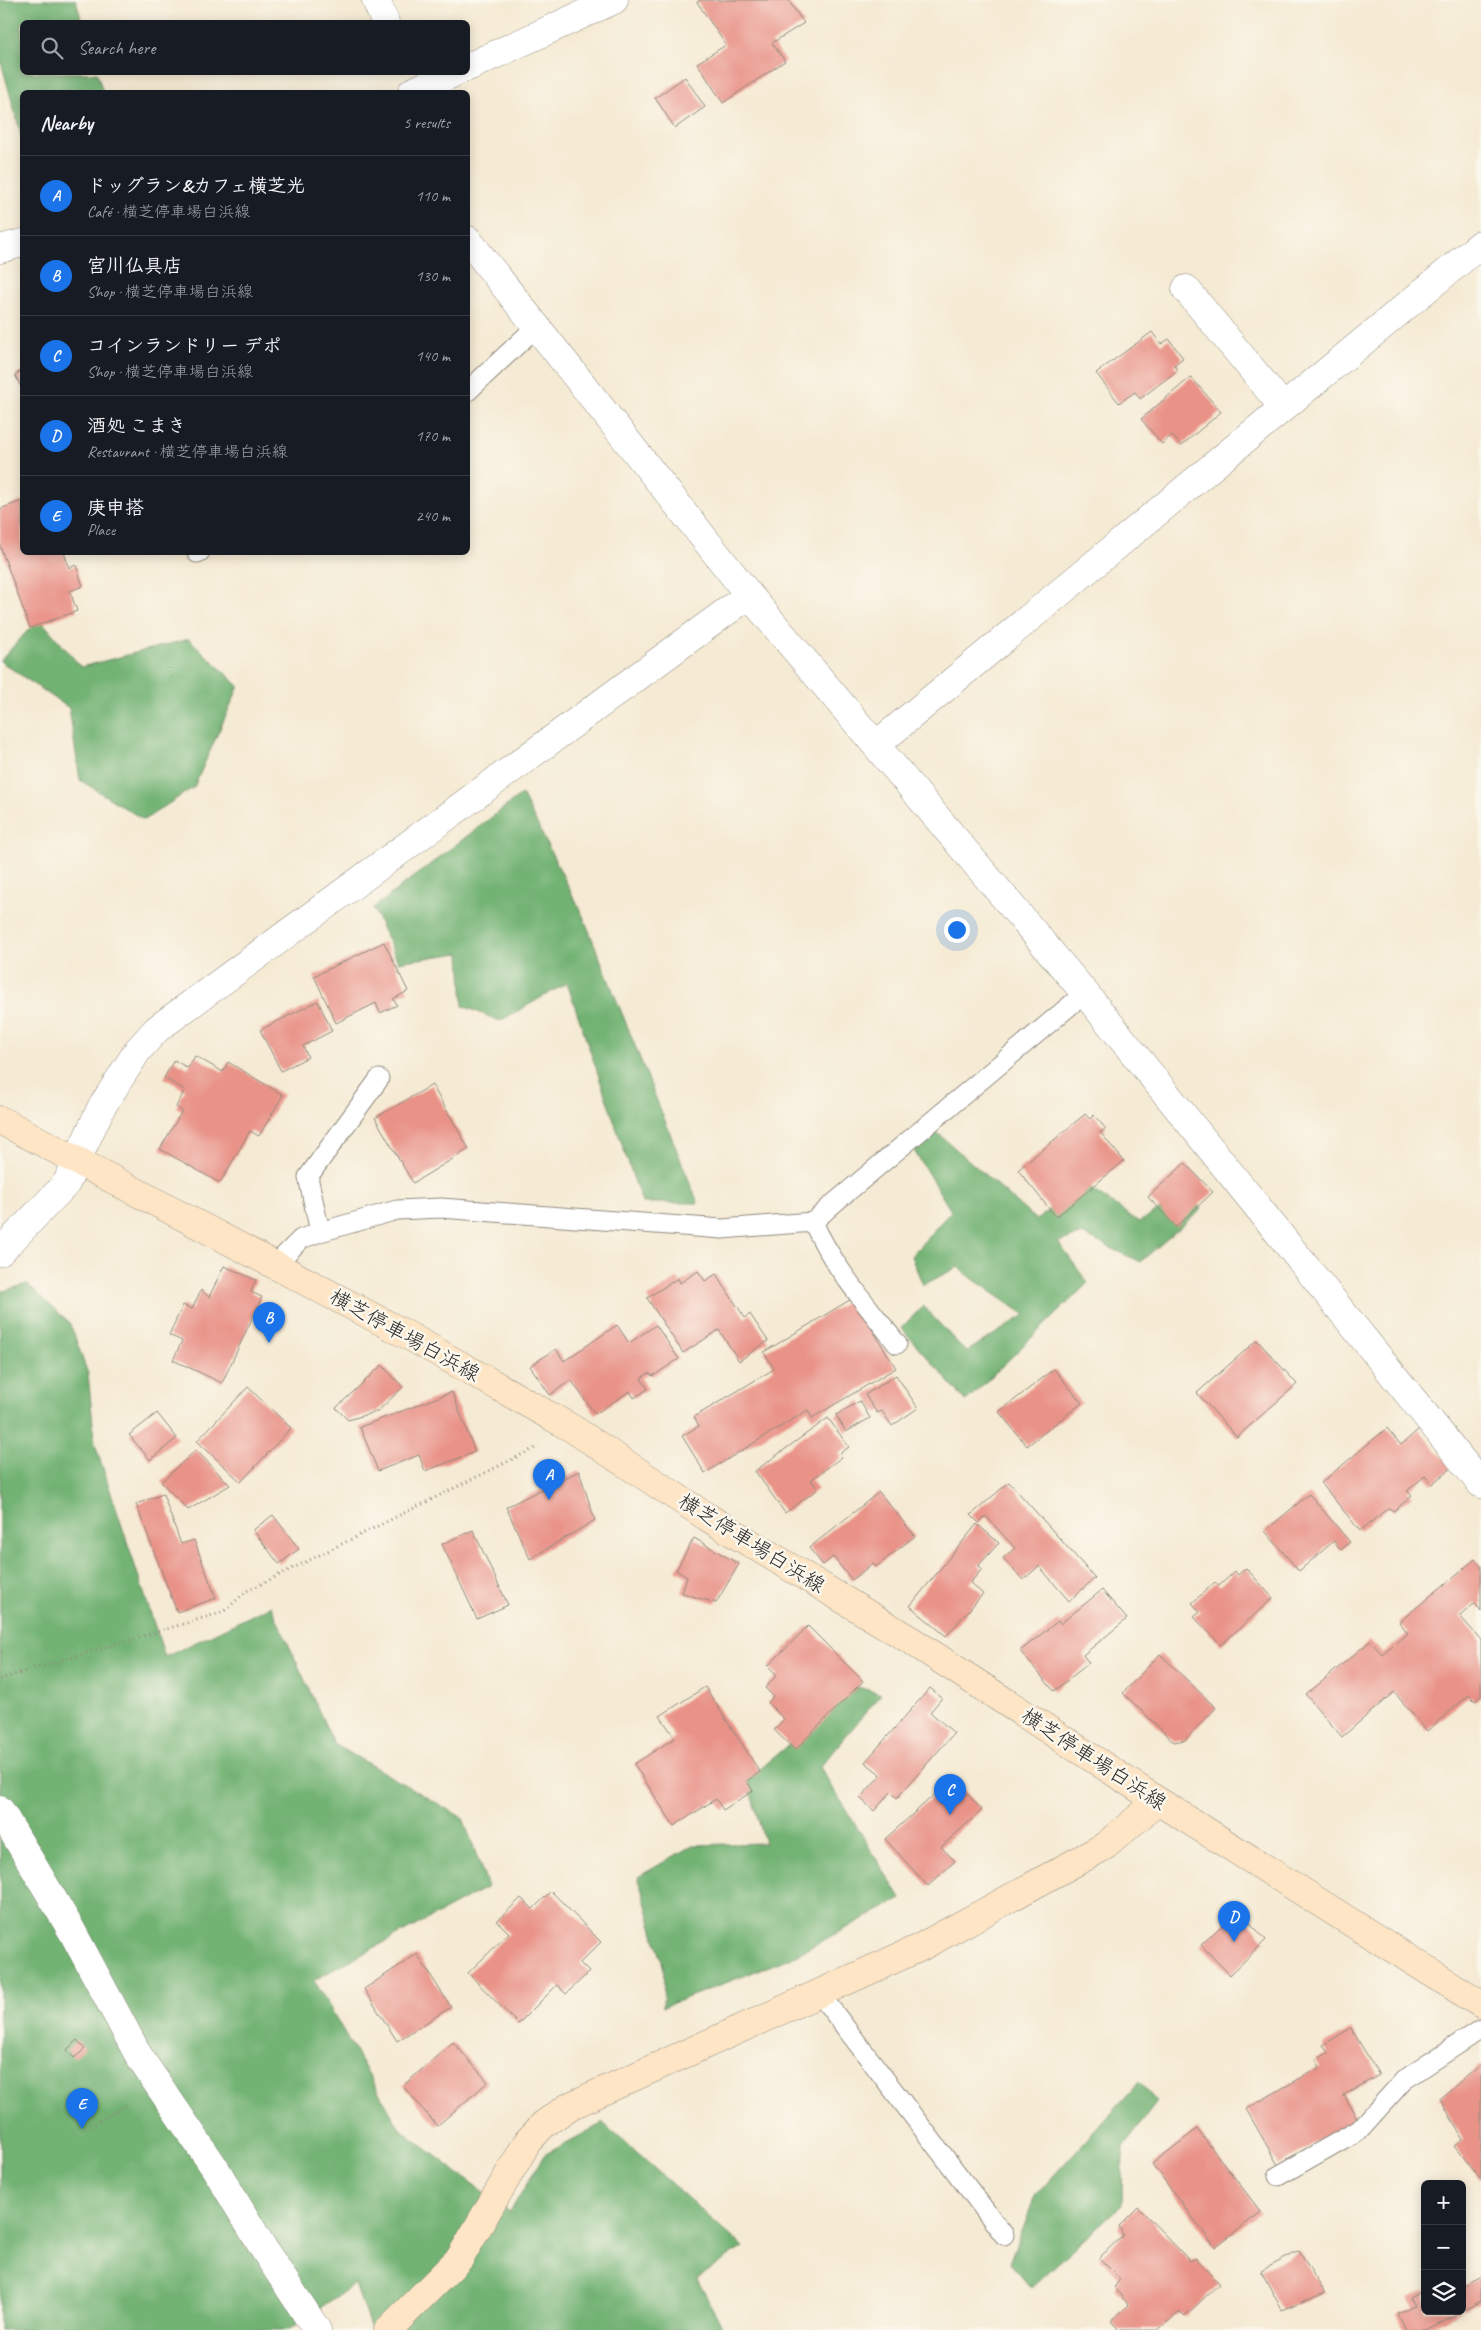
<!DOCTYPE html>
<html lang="en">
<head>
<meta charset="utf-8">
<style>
	:root { --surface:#171b24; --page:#242831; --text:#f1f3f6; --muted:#9ea1a6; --line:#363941; --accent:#1a73e8 }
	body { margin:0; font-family:Caveat,"Klee One",sans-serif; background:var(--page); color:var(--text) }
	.controls { position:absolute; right:15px; bottom:15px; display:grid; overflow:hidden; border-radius:8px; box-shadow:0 2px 12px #0003 }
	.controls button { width:45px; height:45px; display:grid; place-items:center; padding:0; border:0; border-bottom:1px solid var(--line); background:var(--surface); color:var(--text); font:25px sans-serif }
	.you { position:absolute; left:956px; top:929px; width:18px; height:18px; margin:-12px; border:4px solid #fff; border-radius:50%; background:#1a73e8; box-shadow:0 0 0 8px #1a73e833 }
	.badge { display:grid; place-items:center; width:32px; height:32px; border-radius:50%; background:var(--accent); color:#fff; font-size:16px; font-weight:700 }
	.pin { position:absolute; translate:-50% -41px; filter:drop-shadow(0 1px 2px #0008) }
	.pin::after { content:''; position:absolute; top:26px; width:18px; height:15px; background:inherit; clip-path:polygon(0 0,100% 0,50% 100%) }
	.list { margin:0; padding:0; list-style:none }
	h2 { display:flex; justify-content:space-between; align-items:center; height:65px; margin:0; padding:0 20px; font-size:21px }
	h2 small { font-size:16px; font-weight:400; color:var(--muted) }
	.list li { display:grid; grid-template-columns:32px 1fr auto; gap:15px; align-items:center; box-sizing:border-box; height:80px; padding:0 20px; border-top:1px solid var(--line) }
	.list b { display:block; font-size:19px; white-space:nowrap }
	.list p { margin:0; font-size:16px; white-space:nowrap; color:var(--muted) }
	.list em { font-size:16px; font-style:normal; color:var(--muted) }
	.icon { flex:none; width:28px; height:28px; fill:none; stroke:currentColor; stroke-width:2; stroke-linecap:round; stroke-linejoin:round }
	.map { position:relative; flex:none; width:1481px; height:2330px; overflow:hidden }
	.search { position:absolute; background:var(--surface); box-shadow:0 2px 12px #0003; left:20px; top:20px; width:450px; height:55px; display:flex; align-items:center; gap:12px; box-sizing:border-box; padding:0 18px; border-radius:8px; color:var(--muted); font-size:19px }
	.panel { position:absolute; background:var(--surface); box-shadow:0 2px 12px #0003; left:20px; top:90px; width:450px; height:465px; border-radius:8px }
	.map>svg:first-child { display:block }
</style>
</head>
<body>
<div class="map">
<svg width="1481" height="2330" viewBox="0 0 1481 2330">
	<rect width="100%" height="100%" fill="#fbf7ec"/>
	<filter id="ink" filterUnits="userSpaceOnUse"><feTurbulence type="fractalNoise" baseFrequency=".02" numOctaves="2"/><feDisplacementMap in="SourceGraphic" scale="10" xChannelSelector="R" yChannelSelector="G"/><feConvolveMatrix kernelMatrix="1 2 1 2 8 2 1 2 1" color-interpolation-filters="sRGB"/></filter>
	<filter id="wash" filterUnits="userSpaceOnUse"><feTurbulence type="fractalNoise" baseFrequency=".0096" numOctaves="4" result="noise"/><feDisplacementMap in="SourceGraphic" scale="20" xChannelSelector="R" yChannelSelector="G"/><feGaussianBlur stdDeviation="1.12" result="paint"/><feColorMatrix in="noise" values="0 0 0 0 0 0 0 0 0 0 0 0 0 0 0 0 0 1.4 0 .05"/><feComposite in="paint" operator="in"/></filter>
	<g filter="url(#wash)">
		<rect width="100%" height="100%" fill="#f5ead3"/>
		<path fill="#72b273" stroke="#4e6e4f" d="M 0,0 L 76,0 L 82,22 L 22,22 L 22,72 L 97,73 L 103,92 L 22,92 L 22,138 L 0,58 Z
			M 39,618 L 81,667 L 189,639 L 239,686 L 194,787 L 144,820 L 80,780 L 69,708 L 0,661 Z
			M 522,794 L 583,916 L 698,1203 L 642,1203 L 567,983 L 500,1021 L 463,1006 L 460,953 L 398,962 L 373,908 Z
			M 931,1127 L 1036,1220 L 1085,1185 L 1139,1222 L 1188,1192 L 1202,1209 L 1140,1262 L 1082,1234 L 1058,1242 L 1088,1283 L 966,1401 L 901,1328 L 923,1306 L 966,1352 L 1025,1315 L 973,1279 L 958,1267 L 923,1285 L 911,1256 L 951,1211 L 910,1144 Z
			M 27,1284 L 70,1323 L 88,1374 L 95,1444 L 165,1657 L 271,1606 L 334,1744 L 463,1818 L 488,1887 L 314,1980 L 400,2129 L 510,2212 L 544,2155 L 603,2123 L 743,2247 L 697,2279 L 724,2330 L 371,2330 L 355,2284 L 288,2330 L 0,2330 L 0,1292 Z
			M 858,1687 L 881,1694 L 820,1767 L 901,1899 L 790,1958 L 663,2007 L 664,1969 L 638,1877 L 693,1845 L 765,1843 L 747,1780 Z
			M 1139,2082 L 1157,2102 L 1123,2147 L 1122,2204 L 1031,2288 L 1010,2263 L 1035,2196 Z"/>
		<g id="blocks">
			<path fill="#e99388" d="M 700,0 L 788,0 L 804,23 L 772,43 L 785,61 L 723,103 L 697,63 L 726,45 L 697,2 Z
				M 685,77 L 705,107 L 675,128 L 655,98 Z
				M 1152,332 L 1161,344 L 1169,339 L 1183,358 L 1174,365 L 1178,370 L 1140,399 L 1135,392 L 1119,403 L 1096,373 Z
				M 22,370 L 22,388 L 15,375 Z
				M 1191,377 L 1221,412 L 1181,446 L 1172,435 L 1162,444 L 1141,419 Z
				M 22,501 L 22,552 L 64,552 L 69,568 L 76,565 L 83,586 L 70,591 L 77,611 L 30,628 L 0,546 L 0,509 Z
				M 384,942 L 408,991 L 393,999 L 397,1005 L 380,1013 L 376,1003 L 336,1023 L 314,976 Z
				M 318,1001 L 332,1031 L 303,1046 L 308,1057 L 281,1071 L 260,1030 Z
				M 195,1056 L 223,1072 L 228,1062 L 283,1095 L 259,1136 L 250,1131 L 220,1183 L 160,1149 L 182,1111 L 176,1107 L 185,1090 L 164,1078 L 174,1060 L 188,1068 Z
				M 432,1085 L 469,1149 L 413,1183 L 375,1118 Z
				M 1085,1114 L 1090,1119 L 1094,1115 L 1106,1129 L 1100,1132 L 1124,1161 L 1056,1217 L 1018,1170 Z
				M 1185,1163 L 1213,1192 L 1176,1227 L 1148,1197 Z
				M 224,1266 L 256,1280 L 251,1292 L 262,1297 L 222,1383 L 173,1360 L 182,1341 L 169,1335 L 183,1305 L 192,1309 L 201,1290 L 209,1297 Z
				M 698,1271 L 705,1281 L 716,1274 L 745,1318 L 750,1314 L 768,1341 L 739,1361 L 719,1330 L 683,1353 L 647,1298 L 678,1278 L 680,1283 Z
				M 853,1298 L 896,1368 L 812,1418 L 808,1410 L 705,1473 L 682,1436 L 699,1426 L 694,1417 L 774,1369 L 764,1352 Z
				M 617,1325 L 629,1343 L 656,1325 L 679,1359 L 653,1376 L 649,1373 L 641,1378 L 648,1389 L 634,1398 L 630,1391 L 595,1414 L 571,1380 L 550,1395 L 530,1366 L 556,1349 L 564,1361 Z
				M 1257,1340 L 1297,1384 L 1237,1437 L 1197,1393 Z
				M 382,1365 L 403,1387 L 378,1411 L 348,1420 L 336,1408 Z
				M 1054,1369 L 1082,1403 L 1027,1446 L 999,1412 Z
				M 896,1375 L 918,1408 L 892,1426 L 882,1411 L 877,1413 L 865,1395 Z
				M 248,1387 L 291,1428 L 241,1482 L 197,1441 Z
				M 452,1392 L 475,1452 L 425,1471 L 419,1455 L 378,1471 L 360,1427 Z
				M 860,1401 L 870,1418 L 846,1432 L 836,1415 Z
				M 157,1413 L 177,1438 L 150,1460 L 129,1435 Z
				M 828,1418 L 849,1447 L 839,1454 L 842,1457 L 811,1480 L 818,1489 L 785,1513 L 755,1471 Z
				M 1387,1428 L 1401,1445 L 1419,1429 L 1451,1468 L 1432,1484 L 1425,1476 L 1407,1491 L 1412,1496 L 1394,1511 L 1388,1508 L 1360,1531 L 1321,1483 Z
				M 196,1450 L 230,1485 L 188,1510 L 161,1482 Z
				M 579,1471 L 595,1520 L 530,1559 L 506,1507 Z
				M 1009,1482 L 1095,1578 L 1069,1601 L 1039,1566 L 1023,1580 L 1003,1558 L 1015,1548 L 986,1516 L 979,1523 L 971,1515 Z
				M 879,1492 L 915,1536 L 876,1567 L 873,1563 L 852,1580 L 833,1557 L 823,1565 L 809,1548 Z
				M 163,1494 L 181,1544 L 194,1540 L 216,1598 L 177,1612 L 136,1504 Z
				M 1309,1494 L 1350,1542 L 1341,1550 L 1334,1541 L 1299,1571 L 1265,1531 Z
				M 273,1515 L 299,1549 L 279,1564 L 253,1530 Z
				M 977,1524 L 999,1543 L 978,1566 L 982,1569 L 970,1583 L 983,1594 L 946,1636 L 910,1606 Z
				M 473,1530 L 508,1605 L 477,1619 L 442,1544 Z
				M 694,1538 L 739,1564 L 716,1603 L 682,1593 L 687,1577 L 676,1570 Z
				M 1475,1559 L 1481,1566 L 1481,1611 L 1475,1603 L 1460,1616 L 1481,1640 L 1481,1696 L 1475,1701 L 1469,1695 L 1427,1731 L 1394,1692 L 1342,1737 L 1306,1695 L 1370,1641 L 1382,1654 L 1408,1633 L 1399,1622 Z
				M 1246,1568 L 1273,1598 L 1221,1645 L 1194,1617 L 1200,1612 L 1192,1603 L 1215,1582 L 1219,1586 L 1235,1571 L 1238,1575 Z
				M 1102,1590 L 1127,1619 L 1083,1655 L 1089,1663 L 1054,1691 L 1020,1651 L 1058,1621 L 1060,1624 Z
				M 808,1626 L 863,1681 L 795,1750 L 774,1730 L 784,1719 L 768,1703 L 773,1696 L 765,1688 L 777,1675 L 768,1666 Z
				M 1160,1654 L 1216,1708 L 1185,1740 L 1174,1742 L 1123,1693 Z
				M 705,1687 L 760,1772 L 747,1781 L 753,1791 L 723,1810 L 716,1799 L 674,1826 L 634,1764 L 675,1738 L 660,1716 Z
				M 930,1688 L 942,1698 L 930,1712 L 954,1733 L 897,1798 L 891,1792 L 874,1811 L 860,1798 L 881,1775 L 865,1762 Z
				M 953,1778 L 982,1810 L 941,1847 L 955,1861 L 928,1886 L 885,1839 Z
				M 551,1891 L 601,1942 L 580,1963 L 589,1972 L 566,1994 L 557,1985 L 518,2024 L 468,1973 L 509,1933 L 497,1921 L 521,1898 L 533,1909 Z
				M 1238,1910 L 1266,1940 L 1230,1975 L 1201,1945 Z
				M 417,1954 L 451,2007 L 397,2041 L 364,1989 Z
				M 1351,2028 L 1379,2075 L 1344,2095 L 1358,2120 L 1278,2165 L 1246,2109 L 1320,2067 L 1316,2060 L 1328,2053 L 1323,2045 Z
				M 77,2040 L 85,2049 L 74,2058 L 67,2050 Z
				M 453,2042 L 488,2082 L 437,2126 L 403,2086 Z
				M 1481,2065 L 1481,2180 L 1455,2146 L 1463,2140 L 1440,2098 Z
				M 1197,2129 L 1261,2212 L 1215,2247 L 1152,2164 Z
				M 1138,2207 L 1190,2261 L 1196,2258 L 1219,2284 L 1185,2316 L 1180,2312 L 1157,2330 L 1119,2330 L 1111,2321 L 1129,2305 L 1114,2288 L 1120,2279 L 1099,2258 L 1123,2235 L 1119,2226 Z
				M 1299,2251 L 1325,2293 L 1282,2310 L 1261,2271 Z
				M 1481,2277 L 1481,2301 L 1462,2311 L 1462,2287 Z
				M 1425,2289 L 1425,2311 L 1462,2311 L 1426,2330 L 1406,2330 L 1398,2314 L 1414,2306 L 1409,2297 Z"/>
		</g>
	</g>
	<g filter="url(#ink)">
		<use href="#blocks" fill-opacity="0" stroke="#908a7f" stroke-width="1"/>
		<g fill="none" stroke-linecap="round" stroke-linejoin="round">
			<defs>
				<path id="lane" d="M 468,391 L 537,326
					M 197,553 L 200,552
					M 813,1222 C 833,1267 868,1306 897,1344
					M 320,1232 L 308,1177 L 379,1079
					M 275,1265 L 301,1239 L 320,1232 L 397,1210 L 441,1208 L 722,1229 L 813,1222 L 833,1204 L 1085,993
					M 819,1993 L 1004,2235
					M 1278,2176 L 1359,2130 L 1404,2080 L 1481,2029"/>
				<path id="street" d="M 376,0 L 385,22
					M 468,67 L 614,0
					M 412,92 L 456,72
					M 468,240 L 749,595 L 1085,993 L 1481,1484
					M 0,249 L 22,243
					M 1186,289 L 1283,407
					M 876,745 L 1481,244
					M 0,1252 L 66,1184 L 101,1108 L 138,1050 L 157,1029 L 749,595
					M 0,1810 L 72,1931 L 140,2058 L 215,2168 L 265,2251 L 317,2330"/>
				<path id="secondary" d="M 0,1120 L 409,1336 L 573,1429 L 707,1517 L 912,1641 L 1158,1801 L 1481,2004
					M 388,2330 L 460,2258 L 528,2141 L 544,2124 L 570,2106 L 919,1948 L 1105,1846 L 1158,1801"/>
			</defs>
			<use href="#lane" stroke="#908a7f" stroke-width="21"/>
			<use href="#street" stroke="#908a7f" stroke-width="29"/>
			<use href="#secondary" stroke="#908a7f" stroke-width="29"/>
			<path stroke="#908a7f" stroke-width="3" stroke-dasharray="1 4" stroke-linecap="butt" d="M 0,1679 L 223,1612 L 247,1591 L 535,1448
				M 86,2128 L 129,2104"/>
			<use href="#lane" stroke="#fff" stroke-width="19"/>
			<use href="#street" stroke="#fff" stroke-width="28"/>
			<use href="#secondary" stroke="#fde5c5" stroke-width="28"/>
		</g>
	</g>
	<g text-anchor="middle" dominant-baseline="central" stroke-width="5" stroke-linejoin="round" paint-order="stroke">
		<g font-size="21" fill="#2b2b2b" stroke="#fbf7ec">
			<text transform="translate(405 1335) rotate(29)">横芝停車場白浜線</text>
			<text transform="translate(752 1543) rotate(32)">横芝停車場白浜線</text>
			<text transform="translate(1094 1759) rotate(33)">横芝停車場白浜線</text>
		</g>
	</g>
</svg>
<div class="controls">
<button>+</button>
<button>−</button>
<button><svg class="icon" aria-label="layers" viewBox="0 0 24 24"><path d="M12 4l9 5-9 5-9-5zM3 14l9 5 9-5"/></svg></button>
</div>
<div class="you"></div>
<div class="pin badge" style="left:549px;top:1500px">A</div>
<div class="pin badge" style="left:269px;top:1343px">B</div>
<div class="pin badge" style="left:950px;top:1815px">C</div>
<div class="pin badge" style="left:1234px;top:1942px">D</div>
<div class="pin badge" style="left:82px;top:2129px">E</div>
<div class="search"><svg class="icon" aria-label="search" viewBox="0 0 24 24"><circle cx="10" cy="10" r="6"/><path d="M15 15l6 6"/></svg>Search here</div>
<section class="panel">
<h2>Nearby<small>5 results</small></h2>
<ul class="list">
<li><span class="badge">A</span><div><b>ドッグラン&amp;カフェ横芝光</b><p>Café · 横芝停車場白浜線</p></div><em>110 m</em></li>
<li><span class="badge">B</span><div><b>宮川仏具店</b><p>Shop · 横芝停車場白浜線</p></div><em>130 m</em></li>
<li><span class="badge">C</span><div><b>コインランドリー デポ</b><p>Shop · 横芝停車場白浜線</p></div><em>140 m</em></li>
<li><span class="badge">D</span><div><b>酒処 こまき</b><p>Restaurant · 横芝停車場白浜線</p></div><em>170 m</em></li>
<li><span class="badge">E</span><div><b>庚申搭</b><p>Place</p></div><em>240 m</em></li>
</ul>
</section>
</div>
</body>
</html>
